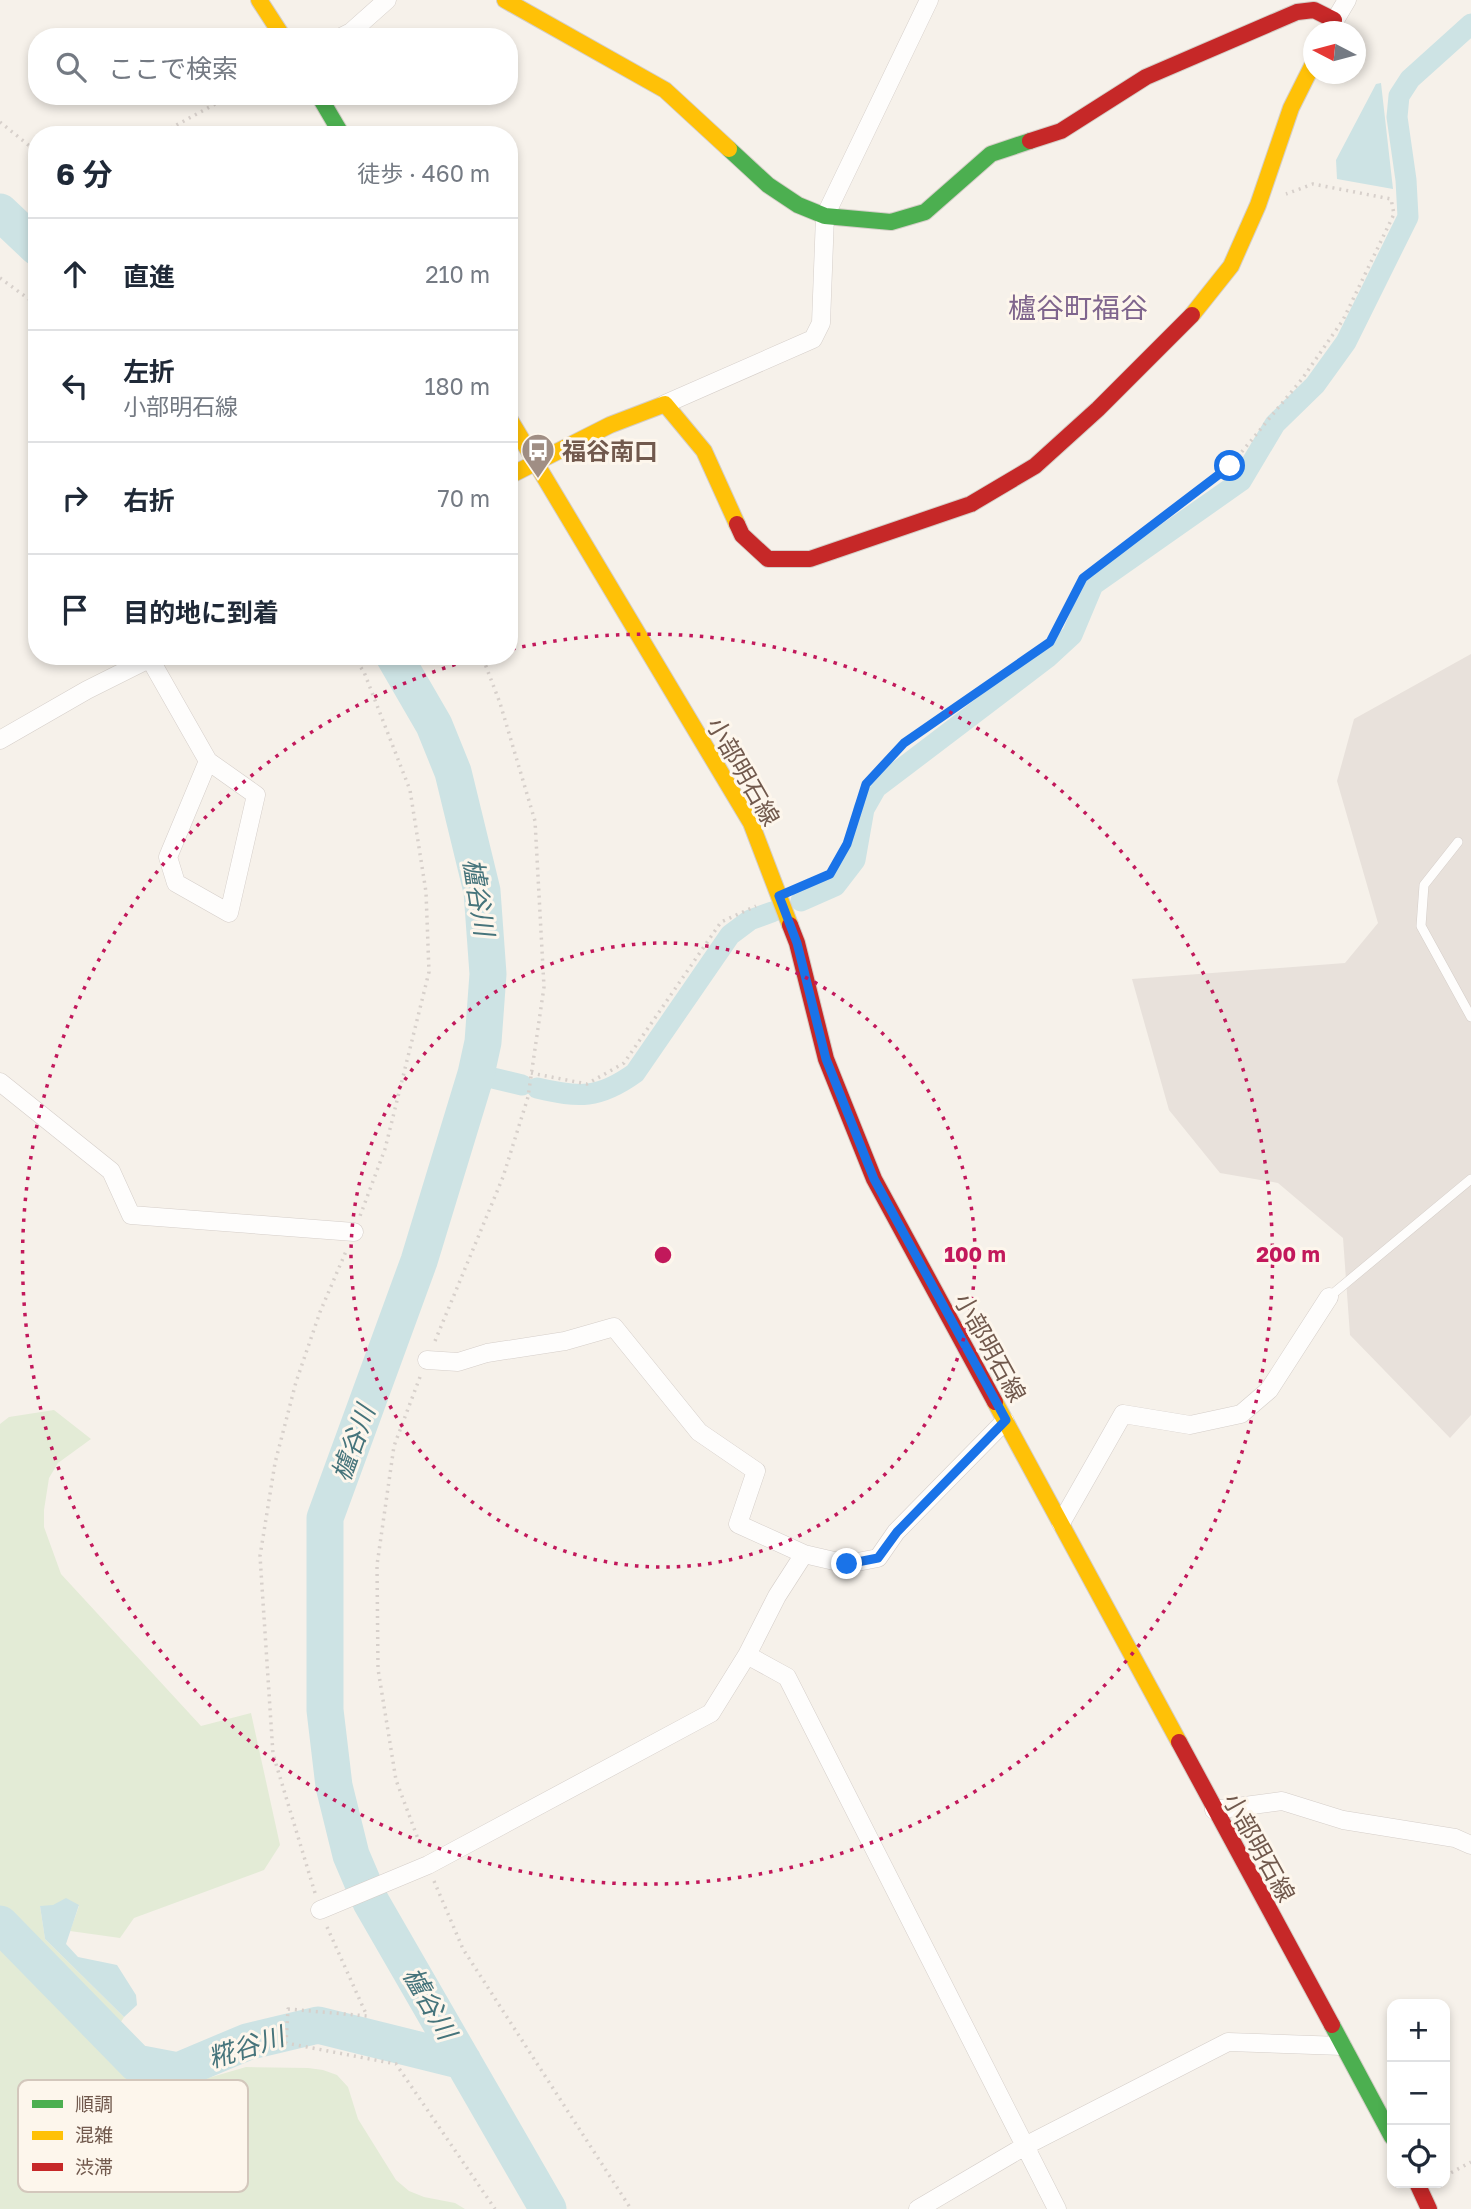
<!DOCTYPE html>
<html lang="ja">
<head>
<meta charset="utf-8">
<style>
	:root { --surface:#fff; --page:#f6f6f7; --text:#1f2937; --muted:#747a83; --line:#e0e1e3 }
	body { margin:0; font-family:"Golos Text","Noto Sans JP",sans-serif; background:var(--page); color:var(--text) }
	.controls { position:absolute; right:21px; bottom:21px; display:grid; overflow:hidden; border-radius:14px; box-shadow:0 4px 10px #0003 }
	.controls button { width:63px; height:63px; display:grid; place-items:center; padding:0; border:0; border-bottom:2px solid var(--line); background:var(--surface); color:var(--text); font:35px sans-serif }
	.compass { position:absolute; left:1303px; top:21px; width:63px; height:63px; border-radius:50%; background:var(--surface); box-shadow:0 4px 10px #0003; rotate:276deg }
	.stop { position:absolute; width:21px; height:21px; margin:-16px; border:5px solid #1a73e8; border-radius:50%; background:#fff }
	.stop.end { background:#1a73e8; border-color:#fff; box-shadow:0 2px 7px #0008 }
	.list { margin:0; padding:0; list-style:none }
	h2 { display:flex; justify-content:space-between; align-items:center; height:91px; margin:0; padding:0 28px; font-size:30px }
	h2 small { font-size:23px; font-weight:400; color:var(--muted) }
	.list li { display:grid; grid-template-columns:46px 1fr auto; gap:21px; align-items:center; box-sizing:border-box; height:112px; padding:0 28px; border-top:2px solid var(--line) }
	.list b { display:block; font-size:26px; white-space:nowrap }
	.list p { margin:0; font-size:23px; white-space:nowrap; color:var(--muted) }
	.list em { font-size:23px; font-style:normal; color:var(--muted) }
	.icon { flex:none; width:38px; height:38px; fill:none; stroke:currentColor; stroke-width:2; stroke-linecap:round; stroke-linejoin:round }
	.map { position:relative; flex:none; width:1471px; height:2209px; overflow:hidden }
	.search { position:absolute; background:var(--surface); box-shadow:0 4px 10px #0003; left:28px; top:28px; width:490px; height:77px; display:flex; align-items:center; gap:18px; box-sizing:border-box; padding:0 24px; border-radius:28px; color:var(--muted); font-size:26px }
	.panel { position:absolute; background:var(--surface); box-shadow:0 4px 10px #0003; left:28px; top:126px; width:490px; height:539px; border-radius:28px }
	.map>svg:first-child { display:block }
</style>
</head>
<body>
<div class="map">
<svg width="1471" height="2209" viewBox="0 0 1471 2209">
	<rect width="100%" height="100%" fill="#f6f1ea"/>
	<path fill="#e8e1db" d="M 1471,654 L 1471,1415 L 1450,1438 L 1350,1335 L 1343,1238 L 1278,1183 L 1220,1173 L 1169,1110 L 1132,979 L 1345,963 L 1378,923 L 1337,781 L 1354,719 Z"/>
	<path fill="#e3ebd6" d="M 54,1410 L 91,1439 L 58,1463 L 49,1478 L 44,1510 L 44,1527 L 61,1574 L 201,1726 L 251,1713 L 280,1845 L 264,1870 L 134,1918 L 120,1938 L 70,1931 L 79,1906 L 40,1906 L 45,1939 L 124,2017 L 108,2043 L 124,2068 L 154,2082 L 169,2085 L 184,2085 L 246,2067 L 308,2068 L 323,2070 L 337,2075 L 348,2087 L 358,2119 L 396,2180 L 409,2191 L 424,2197 L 455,2203 L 465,2209 L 0,2209 L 0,1424 L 9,1417 Z"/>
	<path fill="#cde3e4" d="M 1381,83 L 1393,189 L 1337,179 L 1336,160 L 1376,84 Z
		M 66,1898 L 79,1905 L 66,1944 L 78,1957 L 117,1965 L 136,1995 L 137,2005 L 124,2017 L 45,1939 L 40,1906 L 53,1905 Z"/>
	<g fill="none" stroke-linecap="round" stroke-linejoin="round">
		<path stroke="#cde3e4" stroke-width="21" d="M 801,901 L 835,886 L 855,860 L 864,809 L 876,788 L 1047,658 L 1072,635 L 1093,585 L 1241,481 L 1275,424 L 1315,385 L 1346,342 L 1408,217 L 1406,180 L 1397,117 L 1399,96 L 1410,79 L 1471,24
			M 476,1074 L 522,1085
			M 537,1088 C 579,1098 599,1099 635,1073 L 730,935 L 750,920 L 772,912"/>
		<path stroke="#cde3e4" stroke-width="37" d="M 0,212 L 37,247
			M 394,656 L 434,725 L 453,772 L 482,891 L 488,974 L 483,1042 L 476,1074 L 419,1261 L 325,1518 L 325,1710 L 334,1786 L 351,1855 L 371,1902 L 548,2209
			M 0,1924 L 136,2063 L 178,2071 L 247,2042 L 318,2025 L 463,2061"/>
		<defs>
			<path id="lane" d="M 1458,842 L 1424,885 L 1421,926 L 1471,1017
				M 1329,1297 L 1471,1179"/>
			<path id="street" d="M 1328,32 L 1347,0
				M 341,37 L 351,32 L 387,0
				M 665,404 L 813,339 L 821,323 L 825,216 L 929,0
				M 150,659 L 208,761 L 256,795 L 229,913 L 176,883 L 168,857 L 208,761
				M 0,740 L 87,690 L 155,656
				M 0,1082 L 111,1171 L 131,1215 L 354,1232
				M 427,1360 L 458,1362 L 487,1353 L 565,1341 L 614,1327 L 699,1432 L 756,1471 L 738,1524 L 804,1554
				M 1061,1523 L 1123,1414 L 1190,1425 L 1241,1414 L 1269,1390 L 1329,1297
				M 747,1655 L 787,1677 L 1057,2209
				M 1214,1810 L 1282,1801 L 1343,1820 L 1455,1838 L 1471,1845
				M 320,1910 L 428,1865 L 711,1713 L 747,1655 L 777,1596 L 804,1554 L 847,1564 L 878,1558 L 896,1532 L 1005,1421
				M 918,2209 L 1025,2146 L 1228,2042 L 1342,2046"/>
			<path id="fast" d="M 319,96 L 342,135
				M 729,149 L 768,185 L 798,205 L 825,216 L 891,222 L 925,212 L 991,154 L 1030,141
				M 1332,2025 L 1392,2137"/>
			<path id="slow" d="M 259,0 L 283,37
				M 505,0 L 665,90 L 729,149
				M 1192,315 L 1231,266 L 1258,205 L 1291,108 L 1314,62
				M 509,418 L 751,823 L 790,925
				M 509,476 L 610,425 L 665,404 L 704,451 L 737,524
				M 995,1402 L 1179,1742"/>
			<path id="jam" d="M 1030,141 L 1061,131 L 1146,77 L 1297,12 L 1314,10 L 1334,20
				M 737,524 L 742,535 L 768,559 L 810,559 L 971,504 L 1035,466 L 1098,409 L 1192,315
				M 790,925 L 797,943 L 826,1059 L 874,1179 L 995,1402
				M 1179,1742 L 1332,2025
				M 1417,2183 L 1429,2209"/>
		</defs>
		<use href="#lane" stroke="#d5cec9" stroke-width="10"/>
		<use href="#street" stroke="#d5cec9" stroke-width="19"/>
		<use href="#fast" stroke="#d4cec7" stroke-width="18"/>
		<use href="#slow" stroke="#d4cec7" stroke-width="18"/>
		<use href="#jam" stroke="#d4cec7" stroke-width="18"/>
		<path stroke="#d7d0cb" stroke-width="3.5" stroke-dasharray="2 5" stroke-linecap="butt" d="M 0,122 L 37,152
			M 158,135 L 230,96
			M 0,278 L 37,305
			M 353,656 L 364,672 L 410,790 L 426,892 L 429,972 L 385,1149 L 360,1216
			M 802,886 L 830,875 L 847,844 L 866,784 L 904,743 L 1050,641 L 1082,578 L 1230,466 L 1302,379 L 1343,320 L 1394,214 L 1391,199 L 1313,184 L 1286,194
			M 531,1073 L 587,1084 L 624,1063 L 721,922 L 756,906
			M 435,1341 L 503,1177 L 528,1097 L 544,987 L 535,821 L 500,703 L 482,656
			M 420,1377 L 394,1446 L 377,1565 L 378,1669 L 396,1780 L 421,1847
			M 434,1881 L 463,1949 L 631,2209
			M 315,1893 L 273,1754 L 260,1556 L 275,1463 L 296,1382 L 320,1312 L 347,1249
			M 327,1927 L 367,2016 L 288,2009 L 286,2043 L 396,2064 L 495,2209
			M 1445,2176 L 1471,2162"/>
		<use href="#lane" stroke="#fefdfc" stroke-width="9"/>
		<use href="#street" stroke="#fefdfc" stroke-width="18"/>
		<use href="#fast" stroke="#4caf50" stroke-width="16"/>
		<use href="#slow" stroke="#ffc107" stroke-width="16"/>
		<use href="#jam" stroke="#c62828" stroke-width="16"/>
	</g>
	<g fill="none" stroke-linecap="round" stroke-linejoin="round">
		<path stroke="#1a73e8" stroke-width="9" d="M 847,1564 L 878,1558 L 897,1532 L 1006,1420 L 874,1179 L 826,1059 L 797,943 L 779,896 L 830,874 L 847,844 L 866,784 L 904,743 L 1050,642 L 1083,578 L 1230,466"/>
	</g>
	<g fill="none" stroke="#c2185b" stroke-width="3.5" stroke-dasharray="3.5 7">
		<circle cx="663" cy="1255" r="312"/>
		<path d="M512 649A625 625 0 1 1 480 657"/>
	</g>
	<defs>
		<symbol id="bus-pin" viewBox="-11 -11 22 30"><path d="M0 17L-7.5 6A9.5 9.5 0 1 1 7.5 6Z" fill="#a08e84" stroke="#fdf6ec"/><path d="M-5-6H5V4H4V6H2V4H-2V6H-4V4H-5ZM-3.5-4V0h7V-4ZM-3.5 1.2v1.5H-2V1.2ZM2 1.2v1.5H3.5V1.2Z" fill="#fff"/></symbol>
	</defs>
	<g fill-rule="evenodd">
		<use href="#bus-pin" x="519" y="431" width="38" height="52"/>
	</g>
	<g text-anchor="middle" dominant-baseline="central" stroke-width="6" stroke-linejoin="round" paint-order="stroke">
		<g font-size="24" font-weight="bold" fill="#71594d" stroke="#fdf6ec" text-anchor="start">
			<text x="562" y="450">福谷南口</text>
		</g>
		<g font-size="24" fill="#71594d" stroke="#fdf6ec">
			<text transform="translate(744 771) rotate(60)">小部明石線</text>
			<text transform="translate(991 1347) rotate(61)">小部明石線</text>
			<text transform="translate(1260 1847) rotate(61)">小部明石線</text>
		</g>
		<g font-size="26" font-style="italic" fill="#46747b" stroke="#fdf6ec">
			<text transform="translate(479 897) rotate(81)">櫨谷川</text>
			<text transform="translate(353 1443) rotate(-70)">櫨谷川</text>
			<text transform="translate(430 2003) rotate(60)">櫨谷川</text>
			<text transform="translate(246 2047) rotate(-18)">糀谷川</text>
		</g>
		<g font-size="28" fill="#7f658d" stroke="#fdf6ec">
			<text x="1078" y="307">櫨谷町福谷</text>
		</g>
	</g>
	<rect x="18" y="2080" width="230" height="112" rx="10" fill="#fdf6ec" stroke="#d3c7bc" stroke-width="2"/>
	<rect x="32" y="2100" width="31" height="8" fill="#4caf50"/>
	<rect x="32" y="2131" width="31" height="9" fill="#ffc107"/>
	<rect x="32" y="2163" width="31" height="8" fill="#c62828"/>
	<g font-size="19" fill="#71594d">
		<text x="75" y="2111">順調</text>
		<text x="75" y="2142">混雑</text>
		<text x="75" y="2174">渋滞</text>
	</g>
	<circle cx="663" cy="1255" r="10" fill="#c2185b" stroke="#fdf6ec" stroke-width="3.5"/>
	<g font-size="21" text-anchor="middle" font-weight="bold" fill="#c2185b" stroke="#fdf6ec" stroke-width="6" stroke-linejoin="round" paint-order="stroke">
		<text x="975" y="1262">100 m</text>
		<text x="1288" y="1262">200 m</text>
	</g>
</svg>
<div class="controls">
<button>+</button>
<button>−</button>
<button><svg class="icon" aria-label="locate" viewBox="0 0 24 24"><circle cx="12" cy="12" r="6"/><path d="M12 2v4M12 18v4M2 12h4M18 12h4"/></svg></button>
</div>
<svg class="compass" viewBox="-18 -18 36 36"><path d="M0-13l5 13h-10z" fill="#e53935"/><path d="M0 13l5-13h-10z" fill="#747a83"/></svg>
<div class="stop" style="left:1230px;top:466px"></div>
<div class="stop end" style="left:847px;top:1564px"></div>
<div class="search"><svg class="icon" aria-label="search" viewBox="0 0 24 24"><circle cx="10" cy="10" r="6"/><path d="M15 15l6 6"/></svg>ここで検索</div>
<section class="panel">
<h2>6 分<small>徒歩 · 460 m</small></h2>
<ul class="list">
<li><svg class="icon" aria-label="ahead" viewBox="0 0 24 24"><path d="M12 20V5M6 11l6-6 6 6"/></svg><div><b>直進</b></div><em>210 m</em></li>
<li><svg class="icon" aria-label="left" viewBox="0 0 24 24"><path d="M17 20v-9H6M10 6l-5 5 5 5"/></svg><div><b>左折</b><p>小部明石線</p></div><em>180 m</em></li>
<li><svg class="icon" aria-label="right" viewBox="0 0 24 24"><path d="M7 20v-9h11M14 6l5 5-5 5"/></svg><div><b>右折</b></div><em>70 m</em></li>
<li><svg class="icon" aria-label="arrive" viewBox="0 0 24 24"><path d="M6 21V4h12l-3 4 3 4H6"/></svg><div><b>目的地に到着</b></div></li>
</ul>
</section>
</div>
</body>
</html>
